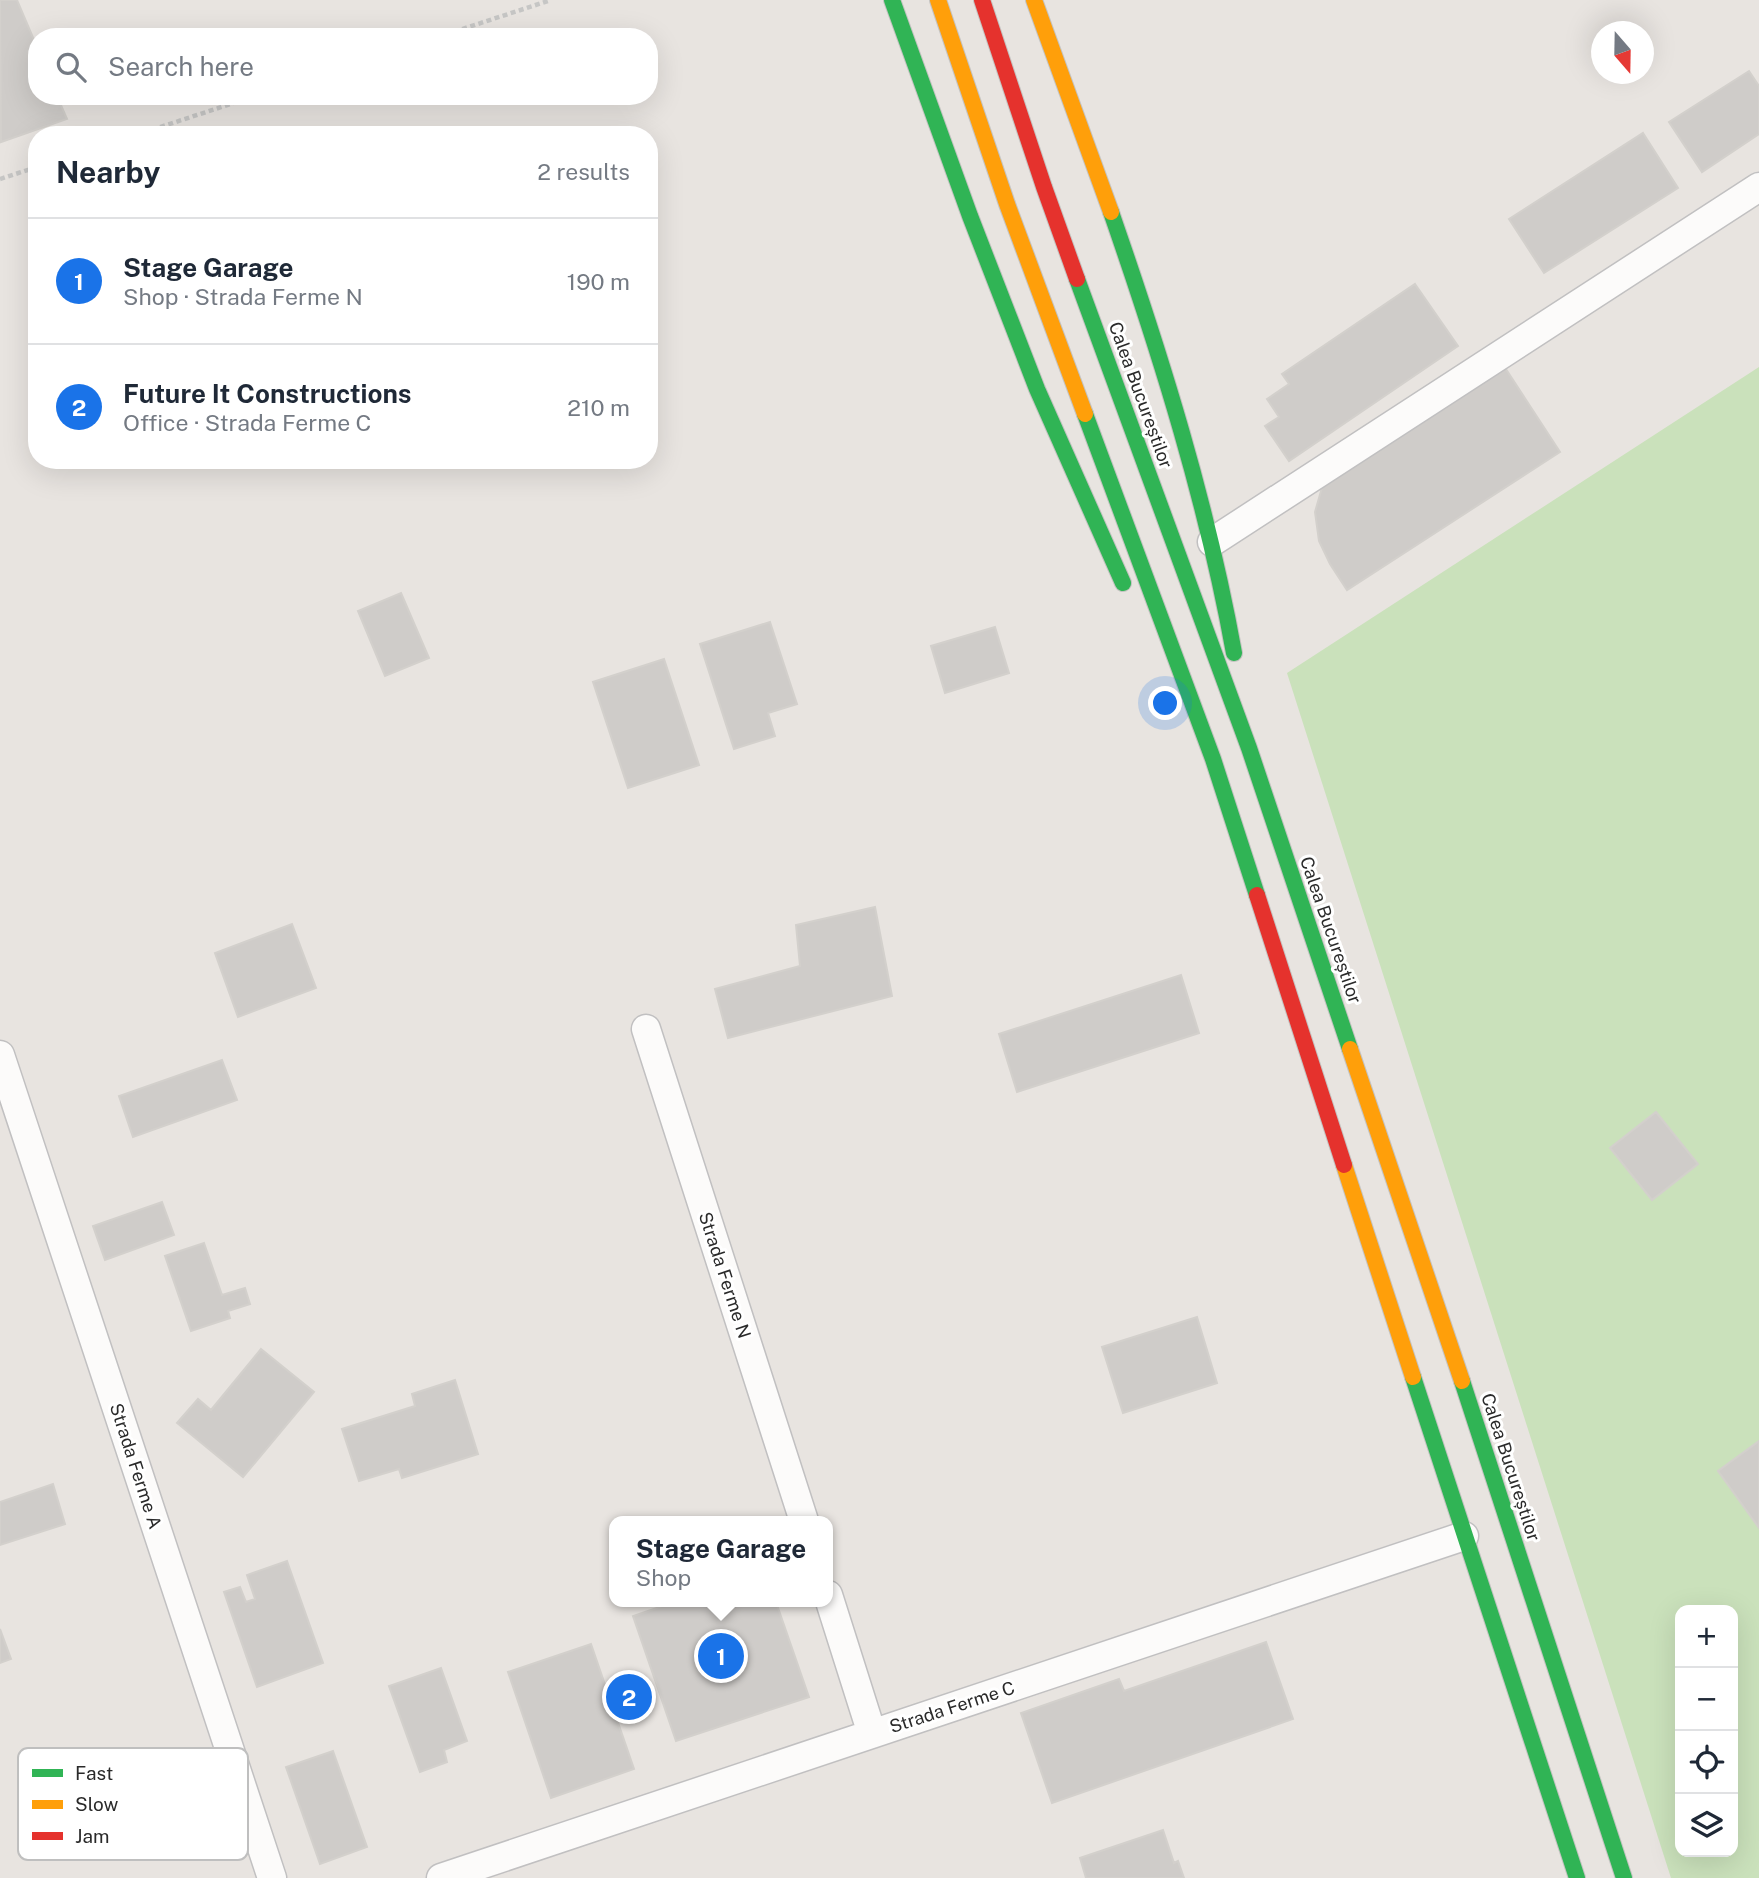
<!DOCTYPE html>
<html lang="en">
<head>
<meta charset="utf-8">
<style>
	:root { --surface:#fff; --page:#f2f2f3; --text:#1f2937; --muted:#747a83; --line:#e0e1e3; --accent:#1a73e8 }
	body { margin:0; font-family:"Public Sans",sans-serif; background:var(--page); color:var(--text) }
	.controls { position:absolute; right:21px; bottom:21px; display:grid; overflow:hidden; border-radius:14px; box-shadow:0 7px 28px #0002 }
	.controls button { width:63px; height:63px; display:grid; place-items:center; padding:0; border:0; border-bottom:2px solid var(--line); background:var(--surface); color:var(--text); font:35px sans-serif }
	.compass { position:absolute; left:1591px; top:21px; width:63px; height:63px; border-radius:50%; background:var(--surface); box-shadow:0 7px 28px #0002; rotate:160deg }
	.you { position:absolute; left:1166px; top:704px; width:24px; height:24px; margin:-18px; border:5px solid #fff; border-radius:50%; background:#1a73e8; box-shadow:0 0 0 10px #1a73e833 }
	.badge { display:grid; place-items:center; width:46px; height:46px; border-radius:50%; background:var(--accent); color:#fff; font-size:23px; font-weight:700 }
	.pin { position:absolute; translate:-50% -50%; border:4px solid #fff; box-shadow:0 2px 7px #0006 }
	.popup { position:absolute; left:609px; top:1516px; width:224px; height:91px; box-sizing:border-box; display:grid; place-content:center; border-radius:14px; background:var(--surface); filter:drop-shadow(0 2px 5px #0005); font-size:23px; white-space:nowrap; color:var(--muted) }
	.popup b { font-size:26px; color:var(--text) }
	.popup::after { content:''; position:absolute; left:50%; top:100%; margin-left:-14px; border:14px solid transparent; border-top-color:var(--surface) }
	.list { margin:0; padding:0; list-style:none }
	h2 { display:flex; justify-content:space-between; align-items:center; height:91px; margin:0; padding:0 28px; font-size:30px }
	h2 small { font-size:23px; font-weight:400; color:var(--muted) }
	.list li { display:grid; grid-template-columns:46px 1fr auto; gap:21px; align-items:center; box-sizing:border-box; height:126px; padding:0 28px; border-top:2px solid var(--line) }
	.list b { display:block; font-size:26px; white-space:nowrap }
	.list p { margin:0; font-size:23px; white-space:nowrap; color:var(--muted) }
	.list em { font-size:23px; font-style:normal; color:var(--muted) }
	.icon { flex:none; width:38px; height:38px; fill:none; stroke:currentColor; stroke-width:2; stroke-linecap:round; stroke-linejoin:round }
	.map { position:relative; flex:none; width:1759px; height:1878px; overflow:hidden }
	.search { position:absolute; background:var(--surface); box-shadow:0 7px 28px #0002; left:28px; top:28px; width:630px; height:77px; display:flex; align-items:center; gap:18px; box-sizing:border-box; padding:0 24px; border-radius:28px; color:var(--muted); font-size:26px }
	.panel { position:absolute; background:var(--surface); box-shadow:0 7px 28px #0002; left:28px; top:126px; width:630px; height:343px; border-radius:28px }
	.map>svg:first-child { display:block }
</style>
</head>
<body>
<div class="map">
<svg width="1759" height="1878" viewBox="0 0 1759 1878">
	<rect width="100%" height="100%" fill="#e8e4e0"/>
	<path fill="#cae1bb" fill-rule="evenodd" d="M 1759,367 L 1759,1878 L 1671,1878 L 1287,673 ZM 1680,1610 L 1733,1610 L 1733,1852 L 1680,1852 Z"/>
	<path fill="#cfccc9" stroke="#d3d0cc" stroke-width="2" d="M 0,0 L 17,0 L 37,47 L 37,96 L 57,96 L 67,119 L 1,142 Z
		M 1749,71 L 1759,86 L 1759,134 L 1702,172 L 1669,122 Z
		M 1643,133 L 1678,188 L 1544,273 L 1509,219 Z
		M 1415,284 L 1458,346 L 1289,461 L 1265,426 L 1279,417 L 1267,399 L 1289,384 L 1282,374 Z
		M 1502,363 L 1560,452 L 1347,590 L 1330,564 L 1319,541 L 1315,512 L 1323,484 Z
		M 401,593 L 429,658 L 385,676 L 358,611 Z
		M 770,622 L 797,704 L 768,713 L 775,736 L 734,749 L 700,644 Z
		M 995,627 L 1009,673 L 945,693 L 931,646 Z
		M 664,659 L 699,765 L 628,788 L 593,682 Z
		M 875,907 L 892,996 L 728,1038 L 715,989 L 800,966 L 796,925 Z
		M 292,924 L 316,988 L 238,1017 L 215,953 Z
		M 1181,975 L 1199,1033 L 1017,1092 L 999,1034 Z
		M 222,1060 L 237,1100 L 133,1137 L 119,1096 Z
		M 1656,1112 L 1698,1164 L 1652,1200 L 1610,1148 Z
		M 162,1202 L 174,1235 L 105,1260 L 93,1226 Z
		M 204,1243 L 222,1295 L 245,1288 L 250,1304 L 228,1311 L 230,1318 L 191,1331 L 165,1256 Z
		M 1197,1317 L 1217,1383 L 1123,1413 L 1102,1347 Z
		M 261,1349 L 314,1392 L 243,1477 L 177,1423 L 198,1399 L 211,1410 Z
		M 455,1380 L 478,1454 L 402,1478 L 399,1469 L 359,1481 L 342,1429 L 415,1406 L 412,1394 Z
		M 1759,1441 L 1759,1528 L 1718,1471 Z
		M 53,1484 L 65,1524 L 0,1545 L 0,1502 Z
		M 287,1561 L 323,1663 L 257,1687 L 224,1592 L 240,1587 L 246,1602 L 255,1599 L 247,1575 Z
		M 674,1602 L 776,1602 L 809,1697 L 676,1741 L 633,1616 Z
		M 0,1629 L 11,1659 L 0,1663 Z
		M 1266,1642 L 1293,1719 L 1052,1803 L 1021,1713 L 1119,1679 L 1124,1691 Z
		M 591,1644 L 634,1769 L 551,1798 L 508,1672 Z
		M 441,1668 L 467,1741 L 444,1750 L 447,1762 L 420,1772 L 389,1686 Z
		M 333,1751 L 367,1847 L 320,1864 L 286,1767 Z
		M 1163,1830 L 1174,1863 L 1178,1861 L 1184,1878 L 1086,1878 L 1080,1858 Z"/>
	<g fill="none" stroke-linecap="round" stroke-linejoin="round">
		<defs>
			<path id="street" d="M 1212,542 L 1759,187
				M 646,1029 L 804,1521
				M 0,1055 L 272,1878
				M 828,1595 L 872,1734
				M 441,1878 L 1464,1536"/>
			<path id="fast" d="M 892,0 L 970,216 L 1037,389 L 1123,583
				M 1111,212 C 1161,356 1207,503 1234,653
				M 1077,279 L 1249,748 L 1350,1049
				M 1085,414 L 1213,759 L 1257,895
				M 1413,1377 L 1577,1878
				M 1462,1381 L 1624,1878"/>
			<path id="slow" d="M 938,0 L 1007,204 L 1085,414
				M 1034,0 L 1111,212
				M 1350,1049 L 1462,1381
				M 1344,1165 L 1413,1377"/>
			<path id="jam" d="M 982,0 L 1044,187 L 1077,279
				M 1257,895 L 1344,1165"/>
		</defs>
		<use href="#street" stroke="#c1c0c1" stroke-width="31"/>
		<use href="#fast" stroke="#c4c3c1" stroke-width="18"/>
		<use href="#slow" stroke="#c4c3c1" stroke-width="18"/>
		<use href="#jam" stroke="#c4c3c1" stroke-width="18"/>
		<path stroke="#c6c6c5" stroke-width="4.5" stroke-dasharray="5 3.5" stroke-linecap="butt" d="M 438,37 L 551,0
			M 136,135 L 255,96
			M 0,179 L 37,167"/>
		<use href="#street" stroke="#fcfbfa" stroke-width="28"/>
		<use href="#fast" stroke="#30b455" stroke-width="16"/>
		<use href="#slow" stroke="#ff9f0a" stroke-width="16"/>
		<use href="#jam" stroke="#e5322d" stroke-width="16"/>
	</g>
	<g text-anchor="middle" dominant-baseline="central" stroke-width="6" stroke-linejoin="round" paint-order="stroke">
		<g font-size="18" fill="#2a2a2a" stroke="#fff">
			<text transform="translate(1141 395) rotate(70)">Calea Bucureștilor</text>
			<text transform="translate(1331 930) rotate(71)">Calea Bucureștilor</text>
			<text transform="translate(725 1275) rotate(72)">Strada Ferme N</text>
			<text transform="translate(136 1466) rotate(72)">Strada Ferme A</text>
			<text transform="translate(1511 1467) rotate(72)">Calea Bucureștilor</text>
			<text transform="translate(952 1707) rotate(-18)">Strada Ferme C</text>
		</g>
	</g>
	<rect x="18" y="1748" width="230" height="112" rx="10" fill="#fff" stroke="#bfbfbf" stroke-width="2"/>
	<rect x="32" y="1769" width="31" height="8" fill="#30b455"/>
	<rect x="32" y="1800" width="31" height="9" fill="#ff9f0a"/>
	<rect x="32" y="1832" width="31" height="8" fill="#e5322d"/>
	<g font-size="19" fill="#2a2a2a">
		<text x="75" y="1780">Fast</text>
		<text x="75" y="1811">Slow</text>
		<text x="75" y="1843">Jam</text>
	</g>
</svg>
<div class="controls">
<button>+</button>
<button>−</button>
<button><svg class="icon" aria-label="locate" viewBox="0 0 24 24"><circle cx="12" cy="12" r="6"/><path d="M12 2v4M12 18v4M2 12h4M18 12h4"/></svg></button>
<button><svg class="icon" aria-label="layers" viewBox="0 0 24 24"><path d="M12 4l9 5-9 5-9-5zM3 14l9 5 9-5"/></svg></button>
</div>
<svg class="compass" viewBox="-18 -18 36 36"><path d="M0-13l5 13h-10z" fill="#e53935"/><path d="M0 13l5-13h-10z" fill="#747a83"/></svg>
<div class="you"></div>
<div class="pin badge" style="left:721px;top:1656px">1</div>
<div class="popup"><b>Stage Garage</b>Shop</div>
<div class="pin badge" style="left:629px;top:1697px">2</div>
<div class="search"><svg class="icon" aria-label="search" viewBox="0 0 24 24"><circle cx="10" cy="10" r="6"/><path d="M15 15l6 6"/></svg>Search here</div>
<section class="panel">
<h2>Nearby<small>2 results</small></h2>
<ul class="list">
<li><span class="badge">1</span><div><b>Stage Garage</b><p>Shop · Strada Ferme N</p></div><em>190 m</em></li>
<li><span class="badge">2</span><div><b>Future It Constructions</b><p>Office · Strada Ferme C</p></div><em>210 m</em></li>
</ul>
</section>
</div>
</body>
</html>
